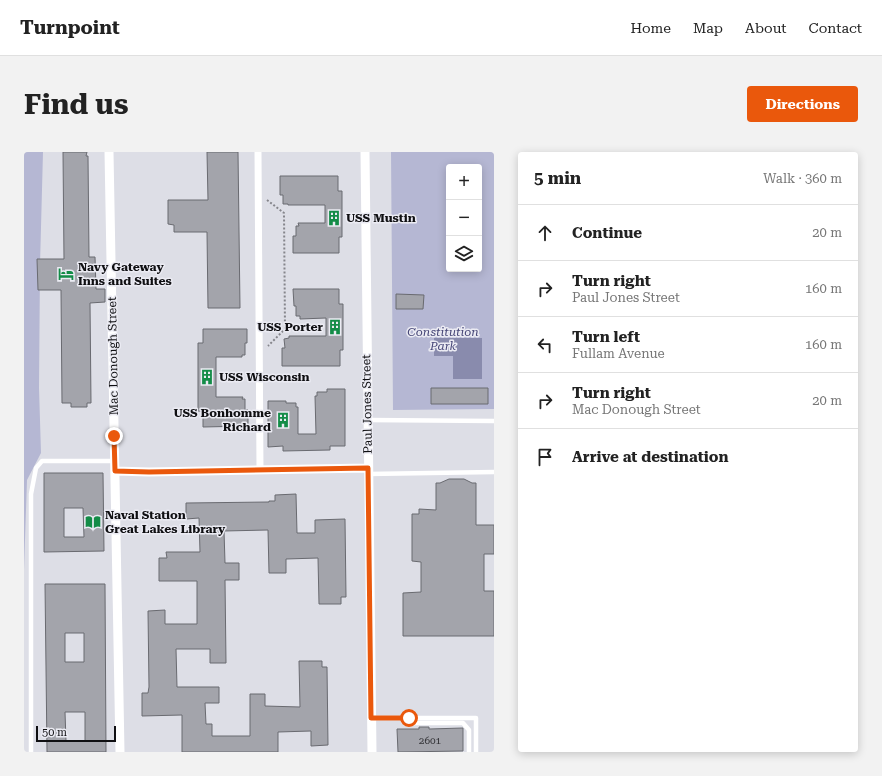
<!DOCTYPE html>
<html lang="en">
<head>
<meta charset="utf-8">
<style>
	:root { --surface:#fff; --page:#f2f2f2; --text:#222; --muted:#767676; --line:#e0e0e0; --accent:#ea580c }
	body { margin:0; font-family:"Roboto Serif",serif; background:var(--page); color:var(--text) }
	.controls { position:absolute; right:12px; top:12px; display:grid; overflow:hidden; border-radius:4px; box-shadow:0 2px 10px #0003 }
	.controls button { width:36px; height:36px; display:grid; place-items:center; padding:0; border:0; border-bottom:1px solid var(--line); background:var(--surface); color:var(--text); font:20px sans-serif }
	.scale { position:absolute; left:12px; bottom:10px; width:80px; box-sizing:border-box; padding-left:4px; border:2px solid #0f0f12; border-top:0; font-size:11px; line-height:14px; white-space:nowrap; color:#0f0f12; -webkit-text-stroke:3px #ebebf3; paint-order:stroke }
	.stop { position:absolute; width:12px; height:12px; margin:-9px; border:3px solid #ea580c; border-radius:50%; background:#fff }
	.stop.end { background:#ea580c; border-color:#fff; box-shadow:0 1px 4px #0008 }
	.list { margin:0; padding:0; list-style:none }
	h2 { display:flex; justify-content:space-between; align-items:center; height:52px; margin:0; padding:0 16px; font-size:17px }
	h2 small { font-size:13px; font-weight:400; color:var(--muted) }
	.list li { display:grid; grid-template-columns:26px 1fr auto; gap:12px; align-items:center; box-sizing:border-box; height:56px; padding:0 16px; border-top:1px solid var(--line) }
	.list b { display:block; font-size:15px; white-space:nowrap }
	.list p { margin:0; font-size:13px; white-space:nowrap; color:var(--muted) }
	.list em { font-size:13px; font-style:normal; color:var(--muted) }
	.icon { flex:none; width:22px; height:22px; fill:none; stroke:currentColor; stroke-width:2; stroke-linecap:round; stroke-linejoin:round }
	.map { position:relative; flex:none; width:470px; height:600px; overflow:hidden; border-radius:4px }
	header { display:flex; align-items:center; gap:24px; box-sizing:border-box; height:56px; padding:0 20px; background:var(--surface); border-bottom:1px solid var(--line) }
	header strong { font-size:19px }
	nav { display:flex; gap:22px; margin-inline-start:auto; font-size:14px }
	.intro { display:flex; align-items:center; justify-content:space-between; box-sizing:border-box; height:96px; padding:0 24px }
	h1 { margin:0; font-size:28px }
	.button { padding:10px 18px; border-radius:4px; background:var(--accent); color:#fff; font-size:14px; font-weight:700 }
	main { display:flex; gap:24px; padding:0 24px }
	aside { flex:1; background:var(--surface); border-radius:4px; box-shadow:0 2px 10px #0003 }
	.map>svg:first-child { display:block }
</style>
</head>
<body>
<header>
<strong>Turnpoint</strong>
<nav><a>Home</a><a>Map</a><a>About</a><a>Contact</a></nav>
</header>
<div class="intro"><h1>Find us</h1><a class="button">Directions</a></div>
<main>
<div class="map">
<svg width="470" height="600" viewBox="0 0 470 600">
	<rect width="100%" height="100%" fill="#dddee6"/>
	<path fill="#b5b7d3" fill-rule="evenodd" d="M 0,0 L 19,0 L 16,113 L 15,236 L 17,301 L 3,328 L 0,418 Z
		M 367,0 L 470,0 L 470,257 L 369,258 ZM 425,15 L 455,15 L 455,117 L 425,117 Z"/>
	<path fill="#898bad" d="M 410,186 L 458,186 L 458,227 L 429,227 L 429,204 L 410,204 Z"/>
	<path fill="#a3a4ab" stroke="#696a70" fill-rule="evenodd" d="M 39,0 L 63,0 L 62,4 L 64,4 L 65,105 L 71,105 L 72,137 L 81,137 L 81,150 L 66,151 L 67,251 L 63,251 L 63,255 L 47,255 L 47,251 L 38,251 L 37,138 L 14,138 L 13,107 L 40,107 Z
		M 183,0 L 214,0 L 216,156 L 184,156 L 183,80 L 150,80 L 150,73 L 144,72 L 144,48 L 184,48 Z
		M 256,24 L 314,24 L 314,39 L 318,39 L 318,85 L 315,85 L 315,101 L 269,101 L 269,84 L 272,84 L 272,74 L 275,74 L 274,71 L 301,71 L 301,53 L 264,53 L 264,52 L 259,52 L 259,43 L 256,43 Z
		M 269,137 L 315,137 L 315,152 L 319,152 L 319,198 L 316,198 L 316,214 L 258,214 L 258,196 L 261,196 L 260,187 L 265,186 L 265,184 L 302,184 L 302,166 L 276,167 L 276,164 L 272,164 L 272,154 L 270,154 Z
		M 372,142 L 400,143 L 399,157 L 372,157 Z
		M 179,177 L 223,177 L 223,191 L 221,191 L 221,203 L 218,203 L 218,205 L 192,205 L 192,245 L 219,245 L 218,247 L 221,247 L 221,258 L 224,258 L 224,274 L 179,275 L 179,259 L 174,259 L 174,191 L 179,191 Z
		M 407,236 L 464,236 L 464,252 L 407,252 Z
		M 303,237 L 321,237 L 321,294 L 306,294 L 306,298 L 259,299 L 259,294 L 244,295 L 244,249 L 262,249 L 262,251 L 272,251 L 272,255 L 274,255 L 274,282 L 292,282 L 291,244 L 293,244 L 293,240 L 303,240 Z
		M 20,321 L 79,321 L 80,399 L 20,400 ZM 40,356 L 59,356 L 60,385 L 40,385 Z
		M 425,327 L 440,327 L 448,331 L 452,331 L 452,373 L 470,373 L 470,402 L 460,402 L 460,439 L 470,439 L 470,484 L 379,484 L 379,441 L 397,440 L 397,410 L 388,409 L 388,362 L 395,362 L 395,357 L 412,358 L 412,331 L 416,331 Z
		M 272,342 L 273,381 L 291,381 L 291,368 L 321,367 L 322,445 L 317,445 L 317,452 L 295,452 L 294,406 L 262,407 L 262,421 L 245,421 L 244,378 L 200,379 L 201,411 L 215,411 L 215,428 L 201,428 L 202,511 L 186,511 L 186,497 L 152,497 L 153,535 L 195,535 L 195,551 L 181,551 L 182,572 L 188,572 L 188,584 L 226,584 L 226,542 L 241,542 L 241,554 L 276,555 L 275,509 L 298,509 L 298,515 L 303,515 L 304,593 L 287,594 L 287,579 L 254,580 L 254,600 L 158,600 L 158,563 L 118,564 L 118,541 L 124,541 L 125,535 L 124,459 L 141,458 L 141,472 L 173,472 L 173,429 L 135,429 L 135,406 L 143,406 L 142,400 L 176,400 L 175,366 L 162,367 L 162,351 L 245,350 L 245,349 L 251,349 L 251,343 Z
		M 21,432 L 81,432 L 82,600 L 23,600 ZM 41,481 L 60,481 L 60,510 L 41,510 ZM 41,560 L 61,560 L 61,589 L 42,589 Z
		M 395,575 L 405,575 L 405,577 L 439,576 L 439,599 L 374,600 L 373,577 L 395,577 Z"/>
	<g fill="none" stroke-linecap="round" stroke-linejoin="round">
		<path stroke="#85858b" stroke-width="2" stroke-dasharray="2 2" stroke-linecap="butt" d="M 243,48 L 260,61 L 261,177 L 244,194
			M 244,176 L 299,175"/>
		<path stroke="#fff" stroke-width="4.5" d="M 344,268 L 470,269
			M 344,322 L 470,320
			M 348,566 L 452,566 L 452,600
			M 385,566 L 390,571 L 439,571 L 445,578 L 445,600
			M 7,600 L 7,342 L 12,316 L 18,309 L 90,309"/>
		<path stroke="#fff" stroke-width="7" d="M 234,0 L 236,318"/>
		<path stroke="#fff" stroke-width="9" d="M 85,0 L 96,600
			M 341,0 L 348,600
			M 91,319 L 125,320 L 344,316"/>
	</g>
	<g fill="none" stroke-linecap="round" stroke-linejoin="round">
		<path stroke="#ea580c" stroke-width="5" d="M 90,284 L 91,319 L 125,320 L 344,316 L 347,566 L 385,566"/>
	</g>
	<defs>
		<symbol id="building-bare" viewBox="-9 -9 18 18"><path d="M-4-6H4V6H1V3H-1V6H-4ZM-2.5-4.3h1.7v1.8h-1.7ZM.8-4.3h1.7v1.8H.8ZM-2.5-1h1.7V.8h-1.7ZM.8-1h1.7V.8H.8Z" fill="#138c47" stroke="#ebebf3" stroke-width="2.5" paint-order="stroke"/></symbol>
		<symbol id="hotel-bare" viewBox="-9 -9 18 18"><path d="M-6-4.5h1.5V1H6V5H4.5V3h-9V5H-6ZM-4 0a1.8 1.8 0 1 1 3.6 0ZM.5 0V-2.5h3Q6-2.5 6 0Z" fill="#138c47" stroke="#ebebf3" stroke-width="2.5" paint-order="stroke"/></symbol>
		<symbol id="library-bare" viewBox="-9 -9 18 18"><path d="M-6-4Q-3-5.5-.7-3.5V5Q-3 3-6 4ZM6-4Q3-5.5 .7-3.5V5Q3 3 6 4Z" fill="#138c47" stroke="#ebebf3" stroke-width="2.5" paint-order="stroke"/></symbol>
	</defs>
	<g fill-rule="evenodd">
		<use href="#building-bare" x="299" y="55" width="22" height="22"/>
		<use href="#hotel-bare" x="31" y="111" width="22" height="22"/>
		<use href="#building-bare" x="300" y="164" width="22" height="22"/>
		<use href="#building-bare" x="172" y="214" width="22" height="22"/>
		<use href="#building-bare" x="248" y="257" width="22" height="22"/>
		<use href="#library-bare" x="58" y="359" width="22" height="22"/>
	</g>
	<g text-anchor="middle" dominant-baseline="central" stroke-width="3" stroke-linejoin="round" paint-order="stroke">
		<g font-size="10" fill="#343438">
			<text x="406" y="588">2601</text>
		</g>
		<g font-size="12" font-weight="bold" fill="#0f0f12" stroke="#ebebf3" text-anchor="start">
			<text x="322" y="66">USS Mustin</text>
			<text x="54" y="115">Navy Gateway<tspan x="54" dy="14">Inns and Suites</tspan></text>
			<text x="299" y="175" text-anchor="end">USS Porter</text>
			<text x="195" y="225">USS Wisconsin</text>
			<text x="247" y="261" text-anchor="end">USS Bonhomme<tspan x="247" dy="14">Richard</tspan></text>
			<text x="81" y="363">Naval Station<tspan x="81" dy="14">Great Lakes Library</tspan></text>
		</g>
		<g font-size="12" font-style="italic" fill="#464677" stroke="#ebebf3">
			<text x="419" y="180">Constitution<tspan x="419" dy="14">Park</tspan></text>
		</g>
		<g font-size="12" fill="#0f0f12" stroke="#ebebf3">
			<text transform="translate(89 204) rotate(-91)">Mac Donough Street</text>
			<text transform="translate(343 252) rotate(-91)">Paul Jones Street</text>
		</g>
	</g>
</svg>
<div class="controls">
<button>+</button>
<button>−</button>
<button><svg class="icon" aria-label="layers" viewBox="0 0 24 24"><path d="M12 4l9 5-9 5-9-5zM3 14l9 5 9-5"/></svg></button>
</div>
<div class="scale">50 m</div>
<div class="stop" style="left:385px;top:566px"></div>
<div class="stop end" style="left:90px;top:284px"></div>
</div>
<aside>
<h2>5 min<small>Walk · 360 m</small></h2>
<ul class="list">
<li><svg class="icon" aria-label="ahead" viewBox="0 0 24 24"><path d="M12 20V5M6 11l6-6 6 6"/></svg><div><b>Continue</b></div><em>20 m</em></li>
<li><svg class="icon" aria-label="right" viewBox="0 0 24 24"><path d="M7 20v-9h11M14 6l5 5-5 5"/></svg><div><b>Turn right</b><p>Paul Jones Street</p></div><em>160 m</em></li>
<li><svg class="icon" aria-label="left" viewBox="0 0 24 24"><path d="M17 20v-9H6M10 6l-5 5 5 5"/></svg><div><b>Turn left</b><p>Fullam Avenue</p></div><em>160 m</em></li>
<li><svg class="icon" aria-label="right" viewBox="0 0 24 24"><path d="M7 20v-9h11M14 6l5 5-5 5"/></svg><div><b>Turn right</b><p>Mac Donough Street</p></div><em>20 m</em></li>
<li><svg class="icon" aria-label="arrive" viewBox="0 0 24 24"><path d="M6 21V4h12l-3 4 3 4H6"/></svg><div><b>Arrive at destination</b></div></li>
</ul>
</aside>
</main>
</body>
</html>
